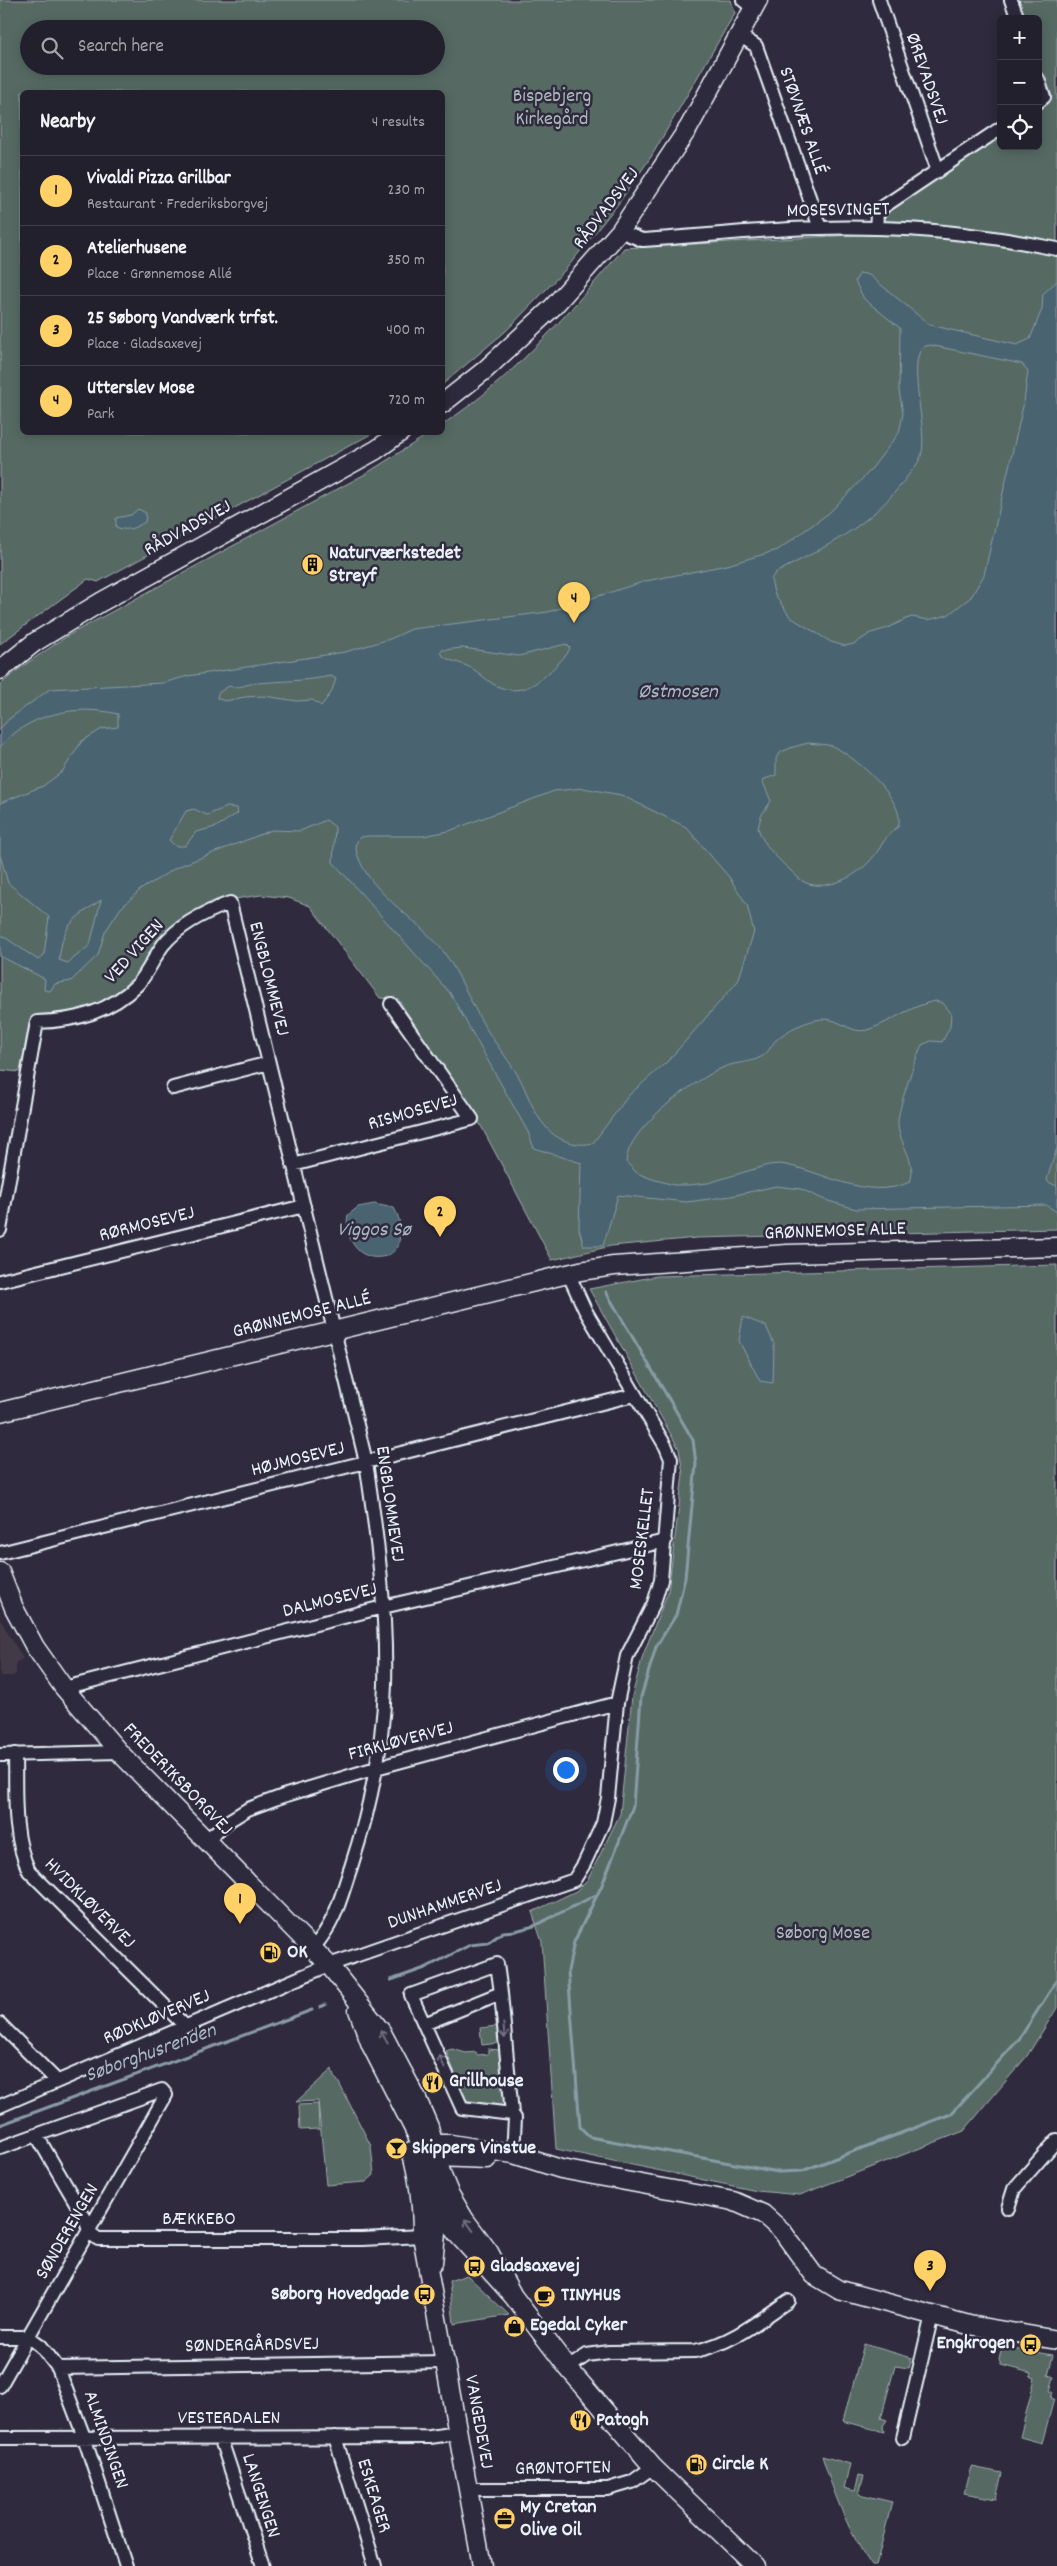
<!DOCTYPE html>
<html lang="en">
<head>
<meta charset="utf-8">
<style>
	:root { --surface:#23202e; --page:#2b2836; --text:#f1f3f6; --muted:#a3a3aa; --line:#403e4a; --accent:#ffd166 }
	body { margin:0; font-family:Dekko,sans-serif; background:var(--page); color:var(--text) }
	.controls { position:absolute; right:15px; top:15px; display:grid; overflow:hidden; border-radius:8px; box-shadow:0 2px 12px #0003 }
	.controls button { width:45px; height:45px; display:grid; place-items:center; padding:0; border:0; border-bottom:1px solid var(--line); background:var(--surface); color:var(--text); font:25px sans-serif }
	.you { position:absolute; left:565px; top:1769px; width:18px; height:18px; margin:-12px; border:4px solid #fff; border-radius:50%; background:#1a73e8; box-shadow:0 0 0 8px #1a73e833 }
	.badge { display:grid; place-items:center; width:32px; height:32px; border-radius:50%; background:var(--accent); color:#111; font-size:16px; font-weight:700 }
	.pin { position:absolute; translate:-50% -41px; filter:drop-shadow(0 1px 2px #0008) }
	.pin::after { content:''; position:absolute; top:26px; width:18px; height:15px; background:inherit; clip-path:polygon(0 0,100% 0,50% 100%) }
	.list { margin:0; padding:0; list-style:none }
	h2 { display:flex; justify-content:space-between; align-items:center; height:65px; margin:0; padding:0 20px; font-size:21px }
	h2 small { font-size:16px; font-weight:400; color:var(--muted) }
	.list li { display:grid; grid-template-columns:32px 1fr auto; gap:15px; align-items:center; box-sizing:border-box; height:70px; padding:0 20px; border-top:1px solid var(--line) }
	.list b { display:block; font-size:19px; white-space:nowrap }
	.list p { margin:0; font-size:16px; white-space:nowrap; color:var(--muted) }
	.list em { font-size:16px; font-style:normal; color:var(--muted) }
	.icon { flex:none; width:28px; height:28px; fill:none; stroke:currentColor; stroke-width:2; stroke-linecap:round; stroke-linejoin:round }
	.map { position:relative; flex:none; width:1057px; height:2566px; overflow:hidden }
	.search { position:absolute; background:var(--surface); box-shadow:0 2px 12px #0003; left:20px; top:20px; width:425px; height:55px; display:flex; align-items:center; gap:12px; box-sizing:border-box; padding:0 18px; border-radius:28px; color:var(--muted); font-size:19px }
	.panel { position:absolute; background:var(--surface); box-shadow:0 2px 12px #0003; left:20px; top:90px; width:425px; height:345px; border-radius:8px }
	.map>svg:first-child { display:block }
</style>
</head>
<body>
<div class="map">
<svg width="1057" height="2566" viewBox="0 0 1057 2566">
	<rect width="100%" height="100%" fill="#2f2a3d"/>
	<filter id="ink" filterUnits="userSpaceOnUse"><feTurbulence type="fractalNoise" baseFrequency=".02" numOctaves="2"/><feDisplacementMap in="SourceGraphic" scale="10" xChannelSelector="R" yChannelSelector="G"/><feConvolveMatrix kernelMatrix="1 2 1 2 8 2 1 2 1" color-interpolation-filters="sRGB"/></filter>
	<g filter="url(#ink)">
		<path fill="#423a46" d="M 0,1619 L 23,1659 L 16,1662 L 16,1674 L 12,1676 L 0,1676 Z"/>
		<path fill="#576a64" stroke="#a0aeae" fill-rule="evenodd" d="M 0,0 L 731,0 L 735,13 L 651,157 L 618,204 L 566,269 L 506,331 L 443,384 L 442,92 L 22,92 L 22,432 L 373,433 L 98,582 L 88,579 L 0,644 ZM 29,29 L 436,29 L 436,66 L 29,66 Z
			M 1014,0 L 1057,0 L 1057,1229 L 697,1238 L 611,1246 L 552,1260 L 480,1124 L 398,999 L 380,998 L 310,906 L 289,898 L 261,895 L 228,900 L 192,916 L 132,982 L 110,1001 L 62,1019 L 30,1019 L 20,1072 L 0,1070 L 0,685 L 20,668 L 67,636 L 367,473 L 430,433 L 442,432 L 443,424 C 514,378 569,312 624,248 L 868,234 L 886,214 L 1001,135 L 1001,146 L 1038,146 L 1038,109 L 1048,102 L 1038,74 L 1038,19 L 1021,19 Z
			M 1057,1265 L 1057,2008 L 1027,2056 L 964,2131 L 800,2195 L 757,2191 L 556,2149 L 542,1942 L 532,1912 L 576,1891 L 588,1879 L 620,1814 L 632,1696 L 643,1655 L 668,1592 L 683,1474 L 679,1449 L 589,1289 L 657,1276 Z
			M 497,2026 L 499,2043 L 482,2045 L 480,2028 Z
			M 452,2049 L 466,2053 L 476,2052 L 477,2055 L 488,2054 L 488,2049 L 500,2050 L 506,2108 L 466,2100 L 446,2051 Z
			M 332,2069 L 334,2077 L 338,2081 L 371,2146 L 374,2175 L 366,2182 L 326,2185 L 318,2101 L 296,2102 Z
			M 318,2104 L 319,2129 L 300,2130 L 299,2105 Z
			M 467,2275 L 509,2315 L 454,2324 L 449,2281 Z
			M 864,2344 L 912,2358 L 909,2368 L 895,2366 L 881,2418 L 887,2420 L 883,2426 L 884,2432 L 843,2421 Z
			M 1002,2346 L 1053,2355 L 1048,2375 L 1054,2377 L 1050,2391 L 1053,2392 L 1051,2398 L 1054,2399 L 1042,2443 L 1020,2437 L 1035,2378 L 1030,2376 L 1031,2373 L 1001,2365 L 999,2360 Z
			M 822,2456 L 850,2464 L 844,2488 L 855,2491 L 859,2475 L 864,2476 L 859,2494 L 892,2502 L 876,2566 L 872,2566 C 849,2534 834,2494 822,2456 Z
			M 972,2467 L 1002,2473 L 996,2499 L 964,2493 Z"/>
		<path fill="#4a6371" stroke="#899ca7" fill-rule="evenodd" d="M 860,273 L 869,275 L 930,325 L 1017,345 L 1030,339 L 1042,309 L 1043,294 L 1057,281 L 1057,1148 L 1047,1179 L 1048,1182 L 1057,1186 L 1057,1212 L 1046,1205 L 856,1209 L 825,1200 L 801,1189 L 776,1186 L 731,1196 L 687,1202 L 618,1195 L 603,1246 L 584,1246 L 579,1229 L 581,1163 L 534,1148 L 528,1132 L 450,993 L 333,862 L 335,827 L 326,820 L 300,831 L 272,830 L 177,867 L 140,890 L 120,909 L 105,932 L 98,955 L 71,981 L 55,984 L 50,991 L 44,990 L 45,979 L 0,956 L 0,934 L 38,960 L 44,955 L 49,917 L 8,883 L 0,855 L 0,803 L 43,786 L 62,772 L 82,741 L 102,729 L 118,727 L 118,714 C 77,704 29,713 0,747 L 0,729 L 9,719 L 50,689 L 163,683 L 188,676 L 345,652 L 390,639 L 412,629 L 548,612 L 646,581 L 727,565 L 778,550 L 829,513 L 869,472 L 899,433 L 903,414 L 899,390 L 900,328 L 864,299 L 855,281 ZM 930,345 L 1022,364 L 1028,371 L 1024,402 L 984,575 L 971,597 L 948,615 L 928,620 L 912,617 L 906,619 L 888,628 L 871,633 L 854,644 L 845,646 L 831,642 L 790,617 L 774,593 L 771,579 L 775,573 C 825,547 869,527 904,481 C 909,473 918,465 921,456 C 929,432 906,363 923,347 ZM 566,644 L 570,648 L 567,654 C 547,675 525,702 493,684 C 485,679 479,672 471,668 C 461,662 447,662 440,653 L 442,650 L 463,648 L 519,656 ZM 331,676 L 336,679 L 331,693 L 321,706 L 313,700 L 297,701 L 264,696 L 245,697 L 225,701 L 217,698 L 218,693 L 229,686 C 239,689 246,684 256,683 C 282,681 306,681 331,676 ZM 808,743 C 816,744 825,744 832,746 C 853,755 908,801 898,827 C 885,835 883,845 874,856 C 861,874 832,890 809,884 C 802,882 796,876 791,871 C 779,860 762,844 758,828 L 761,816 L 771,801 L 762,780 L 776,775 L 776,758 L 781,752 L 793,747 ZM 583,788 L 621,795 L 686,827 L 729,877 L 747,905 L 754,932 L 738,981 L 668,1061 L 629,1095 L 593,1143 C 577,1147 557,1141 546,1127 C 533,1113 528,1094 519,1077 C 509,1060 495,1044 485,1027 C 470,1002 460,974 443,951 C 416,916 363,891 355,845 L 360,837 L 369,836 L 423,836 L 449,831 L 554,791 ZM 227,807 L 237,808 L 238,813 L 216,827 L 196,832 L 185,846 L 175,846 L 169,840 L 186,811 L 194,809 L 207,815 ZM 101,900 L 90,945 L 68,963 L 59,960 C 63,924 72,920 101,900 ZM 936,1001 L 943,1003 L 951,1013 L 950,1027 L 942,1042 L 931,1041 L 922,1045 C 916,1056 897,1112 898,1123 C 898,1143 918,1162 910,1182 C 865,1202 823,1170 780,1164 L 768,1165 L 708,1183 L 688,1185 L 674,1185 L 652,1179 L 637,1173 L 626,1162 C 627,1128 695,1080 724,1067 C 736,1062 750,1063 761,1057 C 768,1054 771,1045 776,1040 C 787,1030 802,1023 816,1020 C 840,1014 849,1037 870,1029 C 893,1021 911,1005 936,1001 Z
			M 138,509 L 146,513 L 145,522 C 135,528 127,532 116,527 L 116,518 L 131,515 Z
			M 374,1204 L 394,1208 C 402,1221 401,1232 398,1247 C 395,1250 390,1255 386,1256 C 359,1264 343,1237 348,1215 L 358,1207 Z
			M 743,1317 L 766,1326 L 774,1344 L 773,1383 L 760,1381 L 739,1341 Z"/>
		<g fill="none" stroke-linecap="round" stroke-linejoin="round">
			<path stroke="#899ca7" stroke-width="3" d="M 606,1292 L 693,1440 L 696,1464 L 685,1578 L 676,1615 L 656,1647 L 641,1697 L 633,1806 L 602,1885 L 574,1942 L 568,1971 L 580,2127 L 590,2137 L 778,2172 L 802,2171 L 951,2114 L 1020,2038 L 1057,1980
				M 391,1980 L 425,1968 L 470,1945 L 488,1943 L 503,1932 L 515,1931 L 534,1926 L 596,1895
				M 320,2007 L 325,2005
				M 0,2125 L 312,2010"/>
			<defs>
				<path id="street" d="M 743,0 L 753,8
					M 879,0 L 938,171
					M 1011,0 L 1018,19
					M 739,35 L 756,46 L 820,228
					M 1038,79 L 1044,97 L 1038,102
					M 876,228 L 877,215 L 883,207 L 1001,128
					M 620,231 L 642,240 C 719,235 798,225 876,228 C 937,229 997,237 1057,249
					M 173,1088 L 269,1063
					M 293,1165 L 472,1119 L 391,1004
					M 0,1230 L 37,1022 C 76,1021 110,1012 138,984 C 148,973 154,957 163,945 C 180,924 205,912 230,903 L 366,1462 C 377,1536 387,1610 385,1685 C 383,1746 370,1809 351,1867 C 340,1899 336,1922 313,1948
					M 0,1281 L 304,1206
					M 0,1553 L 634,1395
					M 64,1688 L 383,1607 L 665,1541
					M 15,1754 C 16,1794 12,1835 29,1871 L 185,2026
					M 0,1755 L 119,1752
					M 205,1841 L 230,1820 L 248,1809 L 283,1796 L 376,1768 L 617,1703
					M 0,2024 L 57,2081
					M 424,2024 L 411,1995 L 497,1964 L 501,1993
					M 0,2106 L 329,1965 L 574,1880 L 584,1864 L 603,1823 L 608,1798 L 617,1703 L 627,1656 L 654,1603 L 661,1580 L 671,1459 L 666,1447 L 585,1310 L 568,1273
					M 512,2114 L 462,2108 L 424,2024 L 501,1993 L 512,2114 L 515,2118 L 513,2154
					M 37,2136 L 86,2220 L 89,2232 L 98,2239 L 362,2239 L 422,2236
					M 0,2148 L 162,2090 L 166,2095 L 0,2386
					M 1008,2208 L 1014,2189 L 1057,2140
					M 0,2337 L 29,2337 L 41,2346 L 58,2368 L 84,2437 L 126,2566
					M 58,2368 L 446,2362
					M 568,2368 L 587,2355 L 609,2352 L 695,2351 C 731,2344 759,2321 788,2301
					M 220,2437 L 263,2566
					M 335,2437 L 375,2566
					M 0,2438 L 430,2437 L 458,2433
					M 903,2438 L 932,2315
					M 468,2489 L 608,2489 L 632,2482 L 653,2467"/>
				<path id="secondary" d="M 442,404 L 485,370 L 553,307 L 620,231 L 689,127 L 758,0
					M 0,670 L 35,642 L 101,602 L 376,450 L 401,432
					M 0,1412 L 580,1271 L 614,1266 L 787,1254 L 1057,1247
					M 0,1572 L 14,1608 L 35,1647 L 64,1688 L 119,1752 L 329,1965 L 381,2031 L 417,2099 L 429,2127 L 442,2176 L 449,2193 L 465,2220 L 489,2252 L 513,2296
					M 358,2010 L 371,2045 L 424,2149 L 439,2210 L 457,2234 L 513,2296 L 568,2368 L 653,2467 L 755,2566
					M 424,2149 L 434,2144 L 451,2144 L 513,2154 L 561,2169 L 733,2201 L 763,2214 L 782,2231 L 814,2275 L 839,2290 L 969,2325 L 1057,2340
					M 411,2151 C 419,2177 422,2208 422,2236 L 482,2566
					M 428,2159 L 437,2157 L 487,2159
					M 433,2263 L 439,2204"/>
			</defs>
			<use href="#street" stroke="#e8f1f8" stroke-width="16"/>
			<use href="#secondary" stroke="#e8f1f8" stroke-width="21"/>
			<use href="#street" stroke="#2f2a3d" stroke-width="12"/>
			<use href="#secondary" stroke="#2f2a3d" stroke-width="18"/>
		</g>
		<defs><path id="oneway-shaft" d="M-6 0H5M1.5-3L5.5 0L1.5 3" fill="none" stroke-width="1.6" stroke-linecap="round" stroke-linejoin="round" transform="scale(1.25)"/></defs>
		<g stroke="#70707e">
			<use href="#oneway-shaft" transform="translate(504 2031) rotate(85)"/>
			<use href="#oneway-shaft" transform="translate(384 2037) rotate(-120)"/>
			<use href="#oneway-shaft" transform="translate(442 2062) rotate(-113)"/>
			<use href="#oneway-shaft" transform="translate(469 2225) rotate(-126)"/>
		</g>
	</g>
	<defs>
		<symbol id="building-disc" viewBox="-11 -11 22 22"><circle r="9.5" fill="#ffd166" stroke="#2f2a3d"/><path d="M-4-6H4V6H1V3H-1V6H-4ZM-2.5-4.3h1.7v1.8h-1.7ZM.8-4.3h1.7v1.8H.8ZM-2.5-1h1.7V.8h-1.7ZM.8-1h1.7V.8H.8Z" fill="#111"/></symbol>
		<symbol id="fuel-disc" viewBox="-11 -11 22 22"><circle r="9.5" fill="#ffd166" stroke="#2f2a3d"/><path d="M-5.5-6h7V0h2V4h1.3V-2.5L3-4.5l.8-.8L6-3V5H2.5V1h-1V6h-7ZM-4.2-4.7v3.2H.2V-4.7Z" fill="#111"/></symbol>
		<symbol id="restaurant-disc" viewBox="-11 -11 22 22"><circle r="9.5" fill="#ffd166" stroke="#2f2a3d"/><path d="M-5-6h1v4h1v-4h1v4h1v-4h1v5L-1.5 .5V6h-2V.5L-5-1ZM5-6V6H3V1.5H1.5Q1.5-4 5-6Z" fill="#111"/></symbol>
		<symbol id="bar-disc" viewBox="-11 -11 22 22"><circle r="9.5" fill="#ffd166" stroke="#2f2a3d"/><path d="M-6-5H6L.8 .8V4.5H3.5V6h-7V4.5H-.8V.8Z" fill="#111"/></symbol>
		<symbol id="bus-disc" viewBox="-11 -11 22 22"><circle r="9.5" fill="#ffd166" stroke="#2f2a3d"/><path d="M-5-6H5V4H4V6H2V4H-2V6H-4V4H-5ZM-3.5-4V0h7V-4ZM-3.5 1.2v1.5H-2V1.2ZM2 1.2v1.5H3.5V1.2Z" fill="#111"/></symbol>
		<symbol id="cafe-disc" viewBox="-11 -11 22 22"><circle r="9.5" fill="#ffd166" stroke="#2f2a3d"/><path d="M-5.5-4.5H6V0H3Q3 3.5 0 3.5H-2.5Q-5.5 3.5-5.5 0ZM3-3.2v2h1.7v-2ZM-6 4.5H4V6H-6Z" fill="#111"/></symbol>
		<symbol id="shop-disc" viewBox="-11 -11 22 22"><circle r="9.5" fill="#ffd166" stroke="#2f2a3d"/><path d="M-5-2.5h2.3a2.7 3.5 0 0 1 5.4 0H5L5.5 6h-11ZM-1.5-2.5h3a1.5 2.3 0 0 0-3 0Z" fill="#111"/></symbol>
		<symbol id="office-disc" viewBox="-11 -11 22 22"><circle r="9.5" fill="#ffd166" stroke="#2f2a3d"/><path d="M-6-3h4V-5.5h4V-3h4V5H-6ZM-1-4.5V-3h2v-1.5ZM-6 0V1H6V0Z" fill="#111"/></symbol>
	</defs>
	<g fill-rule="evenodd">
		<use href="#building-disc" x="300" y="552" width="25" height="25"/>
		<use href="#fuel-disc" x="258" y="1940" width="25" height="25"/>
		<use href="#restaurant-disc" x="420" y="2070" width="25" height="25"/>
		<use href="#bar-disc" x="384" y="2136" width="25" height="25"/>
		<use href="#bus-disc" x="462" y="2254" width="25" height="25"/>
		<use href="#bus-disc" x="412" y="2282" width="25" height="25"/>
		<use href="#cafe-disc" x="532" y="2284" width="25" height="25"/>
		<use href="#shop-disc" x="502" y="2314" width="25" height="25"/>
		<use href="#bus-disc" x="1018" y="2332" width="25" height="25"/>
		<use href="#restaurant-disc" x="568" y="2408" width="25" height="25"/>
		<use href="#fuel-disc" x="684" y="2452" width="25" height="25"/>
		<use href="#office-disc" x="492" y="2506" width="25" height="25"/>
	</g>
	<g text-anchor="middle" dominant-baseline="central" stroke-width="5" stroke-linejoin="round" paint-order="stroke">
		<g font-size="20" fill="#e8f1f8" stroke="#2f2a3d">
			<text transform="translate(926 79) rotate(71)">ØREVADSVEJ</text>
			<text transform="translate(802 121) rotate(71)">STØVNÆS ALLÉ</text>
			<text transform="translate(607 209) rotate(-53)">RÅDVADSVEJ</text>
			<text transform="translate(838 211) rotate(-1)">MOSESVINGET</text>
			<text transform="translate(188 529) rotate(-29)">RÅDVADSVEJ</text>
			<text transform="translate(135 952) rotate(-48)">VED VIGEN</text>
			<text transform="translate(268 979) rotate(76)">ENGBLOMMEVEJ</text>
			<text transform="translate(413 1113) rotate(-16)">RISMOSEVEJ</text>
			<text transform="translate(147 1225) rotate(-14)">RØRMOSEVEJ</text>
			<text transform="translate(835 1232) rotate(-2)">GRØNNEMOSE ALLE</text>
			<text transform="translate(302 1316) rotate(-14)">GRØNNEMOSE ALLÉ</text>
			<text transform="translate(298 1460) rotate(-14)">HØJMOSEVEJ</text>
			<text transform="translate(389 1504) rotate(82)">ENGBLOMMEVEJ</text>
			<text transform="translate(643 1539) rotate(-83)">MOSESKELLET</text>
			<text transform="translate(330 1601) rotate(-14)">DALMOSEVEJ</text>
			<text transform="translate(401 1742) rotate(-15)">FIRKLØVERVEJ</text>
			<text transform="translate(177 1780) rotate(46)">FREDERIKSBORGVEJ</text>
			<text transform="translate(89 1904) rotate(45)">HVIDKLØVERVEJ</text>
			<text transform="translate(445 1905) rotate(-19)">DUNHAMMERVEJ</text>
			<text transform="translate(157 2018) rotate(-23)">RØDKLØVERVEJ</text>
			<text x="199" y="2220">BÆKKEBO</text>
			<text transform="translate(68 2232) rotate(-60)">SØNDERENGEN</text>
			<text transform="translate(252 2346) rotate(-1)">SØNDERGÅRDSVEJ</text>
			<text x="229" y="2419">VESTERDALEN</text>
			<text transform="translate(478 2422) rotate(80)">VANGEDEVEJ</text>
			<text transform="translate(105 2440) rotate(71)">ALMINDINGEN</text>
			<text transform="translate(563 2469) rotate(-1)">GRØNTOFTEN</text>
			<text transform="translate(260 2496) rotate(72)">LANGENGEN</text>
			<text transform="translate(373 2496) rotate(73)">ESKEAGER</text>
		</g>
		<g font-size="20" fill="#aebbbd" stroke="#2f2a3d">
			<text x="552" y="97">Bispebjerg<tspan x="552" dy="23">Kirkegård</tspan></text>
			<text x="823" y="1934">Søborg Mose</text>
		</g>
		<g font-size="20" font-weight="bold" fill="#e8f1f8" stroke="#2f2a3d" text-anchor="start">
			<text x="329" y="554">Naturværkstedet<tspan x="329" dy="23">Streyf</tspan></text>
			<text x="287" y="1953">OK</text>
			<text x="449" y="2082">Grillhouse</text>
			<text x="412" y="2149">Skippers Vinstue</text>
			<text x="490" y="2267">Gladsaxevej</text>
			<text x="409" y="2295" text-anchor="end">Søborg Hovedgade</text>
			<text x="561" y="2296">TINYHUS</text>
			<text x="530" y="2326">Egedal Cyker</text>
			<text x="1015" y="2344" text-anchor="end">Engkrogen</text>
			<text x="596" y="2421">Patogh</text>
			<text x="712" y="2465">Circle K</text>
			<text x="520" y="2508">My Cretan<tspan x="520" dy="23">Olive Oil</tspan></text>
		</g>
		<g font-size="21" font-style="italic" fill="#a9b8c2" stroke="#2f2a3d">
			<text x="678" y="693">Østmosen</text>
			<text x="374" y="1231">Viggos Sø</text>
			<text transform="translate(151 2054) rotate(-20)">Søborghusrenden</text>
		</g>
	</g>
</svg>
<div class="controls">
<button>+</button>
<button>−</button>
<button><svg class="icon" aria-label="locate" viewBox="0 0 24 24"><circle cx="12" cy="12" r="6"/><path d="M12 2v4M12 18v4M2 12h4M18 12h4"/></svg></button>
</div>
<div class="you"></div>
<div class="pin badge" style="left:240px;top:1924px">1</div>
<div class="pin badge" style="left:440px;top:1237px">2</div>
<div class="pin badge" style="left:930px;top:2291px">3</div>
<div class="pin badge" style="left:574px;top:623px">4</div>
<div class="search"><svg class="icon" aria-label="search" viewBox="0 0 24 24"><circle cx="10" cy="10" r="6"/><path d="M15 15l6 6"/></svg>Search here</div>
<section class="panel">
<h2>Nearby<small>4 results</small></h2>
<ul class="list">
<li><span class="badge">1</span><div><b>Vivaldi Pizza Grillbar</b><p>Restaurant · Frederiksborgvej</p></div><em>230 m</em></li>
<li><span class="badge">2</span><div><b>Atelierhusene</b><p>Place · Grønnemose Allé</p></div><em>350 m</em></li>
<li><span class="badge">3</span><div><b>25 Søborg Vandværk trfst.</b><p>Place · Gladsaxevej</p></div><em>400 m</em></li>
<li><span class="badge">4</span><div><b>Utterslev Mose</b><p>Park</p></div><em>720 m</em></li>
</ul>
</section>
</div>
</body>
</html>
